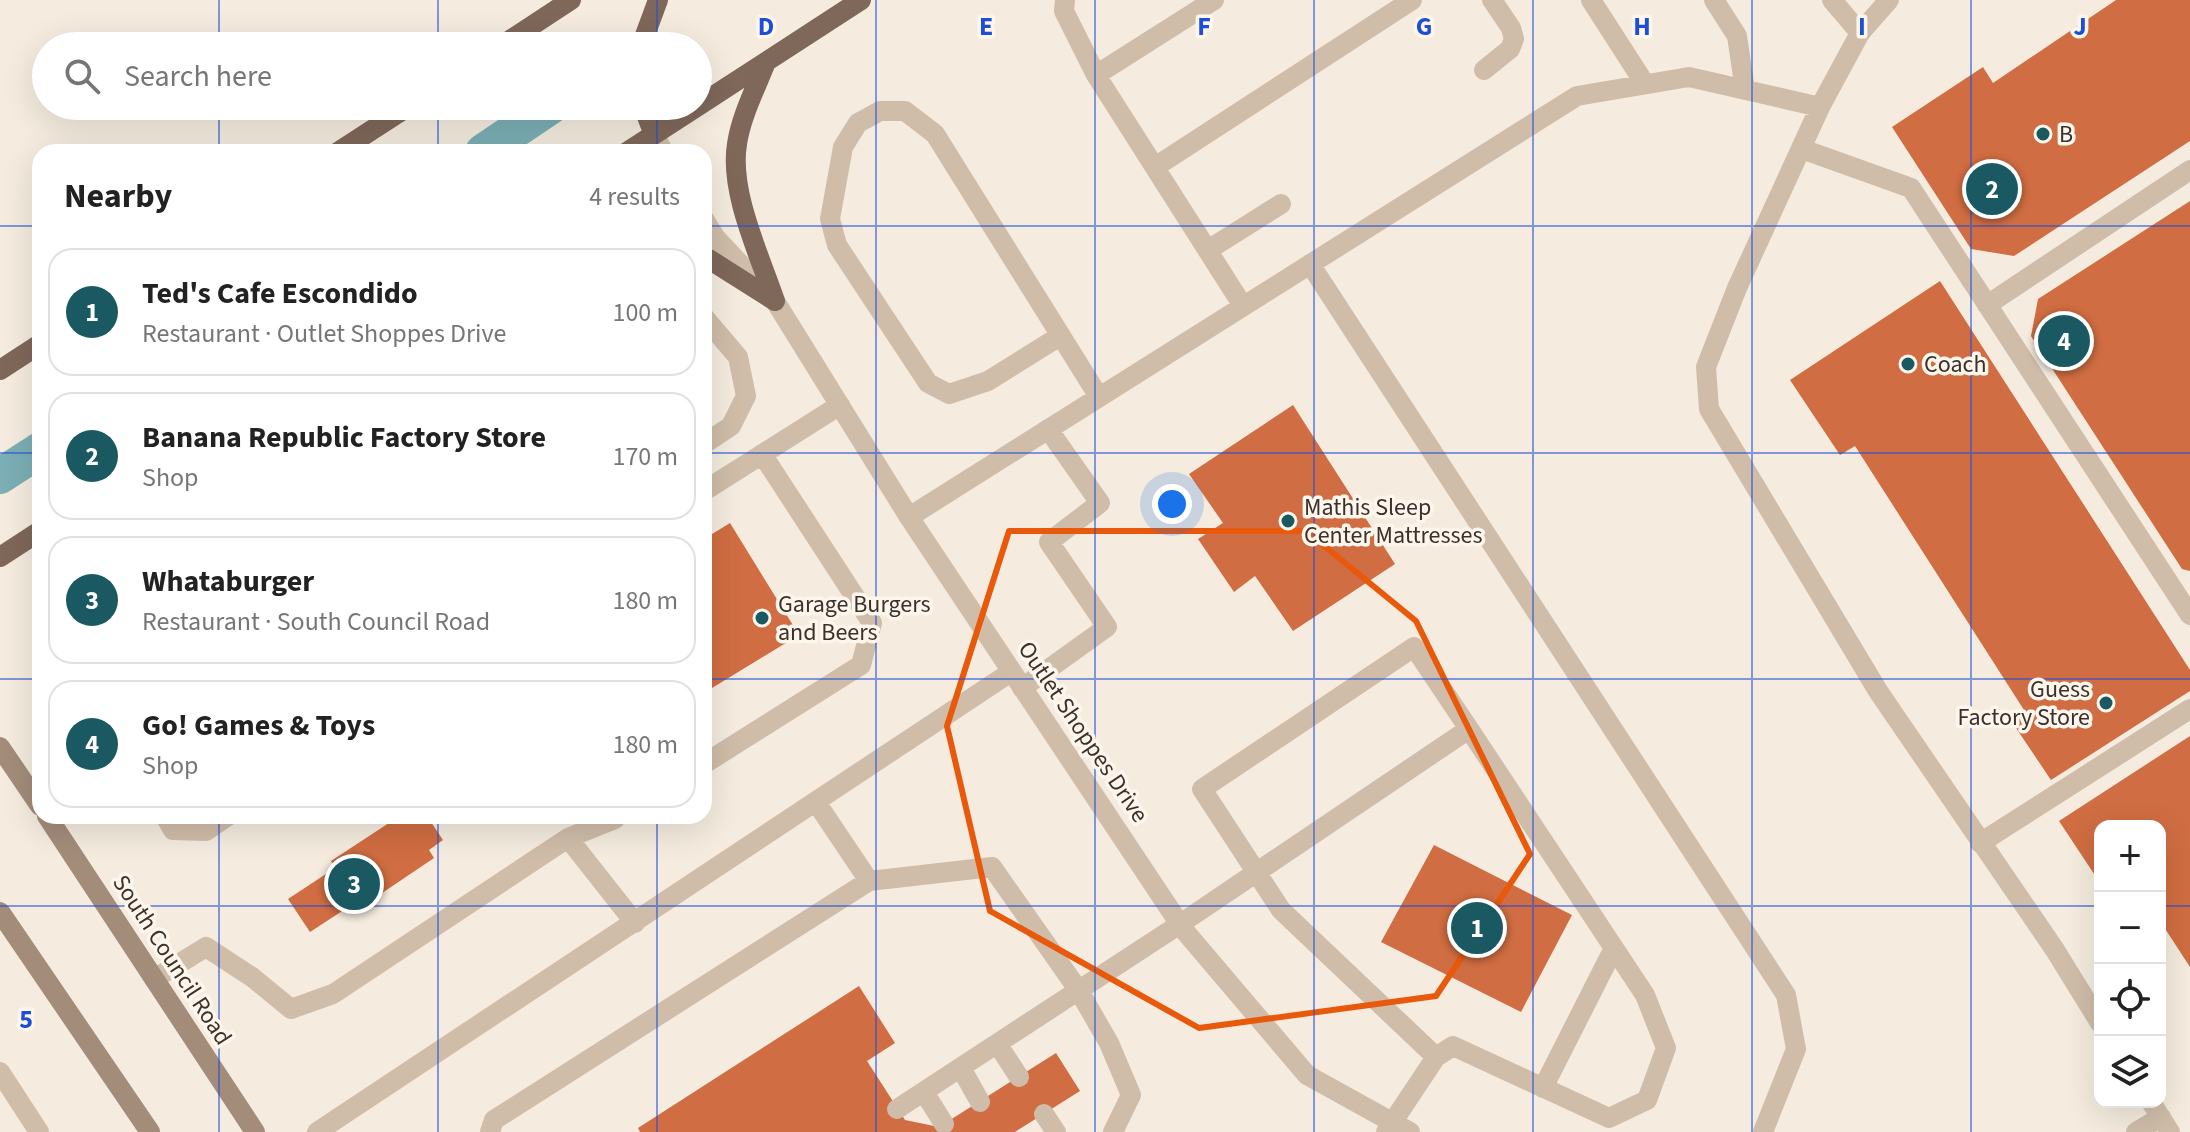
<!DOCTYPE html>
<html lang="en">
<head>
<meta charset="utf-8">
<style>
	:root { --surface:#fff; --page:#f6f6f6; --text:#222; --muted:#767676; --line:#e0e0e0; --accent:#1b5962 }
	body { margin:0; font-family:"Source Sans 3",sans-serif; background:var(--page); color:var(--text) }
	.controls { position:absolute; right:24px; bottom:24px; display:grid; overflow:hidden; border-radius:16px; box-shadow:0 8px 32px #0002 }
	.controls button { width:72px; height:72px; display:grid; place-items:center; padding:0; border:0; border-bottom:2px solid var(--line); background:var(--surface); color:var(--text); font:40px sans-serif }
	.you { position:absolute; left:1172px; top:504px; width:28px; height:28px; margin:-20px; border:6px solid #fff; border-radius:50%; background:#1a73e8; box-shadow:0 0 0 12px #1a73e833 }
	.badge { display:grid; place-items:center; width:52px; height:52px; border-radius:50%; background:var(--accent); color:#fff; font-size:26px; font-weight:700 }
	.pin { position:absolute; translate:-50% -50%; border:4px solid #fff; box-shadow:0 2px 8px #0006 }
	.list { margin:0; padding:0; list-style:none }
	h2 { display:flex; justify-content:space-between; align-items:center; height:104px; margin:0; padding:0 32px; font-size:34px }
	h2 small { font-size:26px; font-weight:400; color:var(--muted) }
	.list li { display:grid; grid-template-columns:52px 1fr auto; gap:24px; align-items:center; box-sizing:border-box; height:128px; margin:0 16px 16px; padding:0 16px; border:2px solid var(--line); border-radius:24px }
	.list b { display:block; font-size:30px; white-space:nowrap }
	.list p { margin:0; font-size:26px; white-space:nowrap; color:var(--muted) }
	.list em { font-size:26px; font-style:normal; color:var(--muted) }
	.icon { flex:none; width:44px; height:44px; fill:none; stroke:currentColor; stroke-width:2; stroke-linecap:round; stroke-linejoin:round }
	.map { position:relative; flex:none; width:2190px; height:1132px; overflow:hidden }
	.search { position:absolute; background:var(--surface); box-shadow:0 8px 32px #0002; left:32px; top:32px; width:680px; height:88px; display:flex; align-items:center; gap:20px; box-sizing:border-box; padding:0 28px; border-radius:44px; color:var(--muted); font-size:30px }
	.panel { position:absolute; background:var(--surface); box-shadow:0 8px 32px #0002; left:32px; top:144px; width:680px; height:680px; border-radius:24px }
	.map>svg:first-child { display:block }
</style>
</head>
<body>
<div class="map">
<svg width="2190" height="1132" viewBox="0 0 2190 1132">
	<rect width="100%" height="100%" fill="#f5ecdf"/>
	<g fill="none" stroke-linecap="round" stroke-linejoin="round">
		<path stroke="#7bafb5" stroke-width="36" d="M 483,152 L 551,106
			M 0,476 L 40,450"/>
	</g>
	<path fill="#d06d42" d="M 2116,0 L 2190,0 L 2190,141 L 2014,256 L 1971,249 L 1892,127 L 1983,67 L 1993,83 Z
		M 2190,201 L 2190,571 L 2182,569 L 2031,336 L 2038,299 Z
		M 1940,281 L 2190,670 L 2190,691 L 2051,780 L 2010,719 L 2024,710 L 1855,446 L 1840,455 L 1790,380 Z
		M 1293,405 L 1395,564 L 1293,631 L 1255,576 L 1234,592 L 1198,539 L 1223,523 L 1189,474 Z
		M 730,523 L 799,635 L 712,688 L 704,675 L 704,539 Z
		M 2190,736 L 2190,967 L 2160,921 L 2160,826 L 2100,826 L 2100,883 L 2059,821 Z
		M 415,816 L 427,816 L 443,840 L 429,850 L 434,858 L 357,910 L 353,904 L 310,932 L 288,899 L 335,868 L 331,861 L 398,817 L 403,824 Z
		M 1434,845 L 1572,915 L 1521,1012 L 1381,942 Z
		M 859,986 L 895,1043 L 867,1061 L 905,1120 L 939,1127 L 1056,1053 L 1080,1091 L 1015,1132 L 640,1132 L 638,1128 Z"/>
	<g fill="none" stroke-linecap="round" stroke-linejoin="round">
		<path stroke="#cfbda9" stroke-width="20" d="M 1065,0 L 1064,11 L 1096,75 L 1243,306
			M 1591,0 L 1645,84
			M 1714,0 L 1737,36 L 1745,90
			M 1832,0 L 1860,33
			M 1484,70 L 1510,49 L 1514,39 L 1511,28 L 1492,0
			M 1096,75 L 1214,0
			M 1820,107 L 1737,288 L 1706,367 L 1709,409 L 1878,691 L 2055,950 L 2100,1023
			M 1155,167 L 1412,0
			M 1208,250 L 1281,204
			M 1310,264 L 1786,995 L 1796,1049 L 1763,1132
			M 704,317 L 738,357 L 746,396 L 731,426 L 704,444
			M 1060,336 L 988,381 L 949,394 L 928,383 L 837,245 L 830,219 L 843,147 L 858,123 L 880,111 L 905,111 L 935,134 L 1099,397
			M 704,491 L 840,405
			M 909,517 L 1577,96 L 1689,77 L 1820,107 L 1860,33 L 1889,0
			M 1022,688 L 1107,627 L 1049,542 L 1100,503 L 1048,429
			M 704,764 L 861,665 L 872,623 L 762,454
			M 816,802 L 869,881 L 992,867 L 1079,991 L 1109,1043 L 1131,1095 L 1113,1132
			M 165,816 L 173,830 L 206,831 L 228,816
			M 568,838 L 615,819 L 613,816
			M 154,979 L 206,947 L 252,977 L 291,1009 L 333,994 L 568,838 L 635,923
			M 998,1045 L 1019,1077
			M 1436,1057 L 1281,910 L 1202,789 L 1414,647 L 1469,729
			M 961,1068 L 980,1102
			M 0,1072 L 39,1132
			M 1543,1088 L 1614,948
			M 924,1092 L 944,1124
			M 2151,1102 L 2170,1132
			M 897,1109 L 1180,924 L 1469,729 L 1645,995 L 1666,1048 L 1647,1100 L 1609,1118 L 1453,1046 L 1436,1057 L 1386,1132
			M 1044,1114 L 1056,1132
			M 317,1132 L 1011,672
			M 490,1132 L 494,1120 L 869,881
			M 2136,1132 L 2161,1117"/>
		<path stroke="#cfbda9" stroke-width="20" d="M 1802,149 L 1911,188 L 2190,615
			M 1987,305 L 2190,170
			M 1980,843 L 2190,709"/>
		<path stroke="#cfbda9" stroke-width="20" d="M 654,135 L 664,152
			M 704,219 L 715,237 L 775,301 L 909,517 L 1183,929 L 1307,1075 L 1410,1132"/>
		<path stroke="#a38c7a" stroke-width="20" d="M 0,747 L 40,806
			M 47,816 L 255,1132
			M 0,912 L 150,1132"/>
		<path stroke="#7f685a" stroke-width="20" d="M 501,46 L 571,0
			M 641,46 L 658,0
			M 766,62 C 756,88 741,116 737,144 C 729,192 760,256 775,301
			M 643,106 L 654,135
			M 698,106 L 861,0
			M 338,152 L 409,106
			M 627,152 L 698,106
			M 704,256 L 775,301
			M 0,370 L 40,344
			M 0,557 L 40,531"/>
	</g>
	<path fill="none" stroke="#e8590c" stroke-width="6" stroke-linejoin="round" d="M 1009,531 L 1306,531 L 1416,621 L 1530,854 L 1436,996 L 1199,1028 L 990,911 L 947,726 Z"/>
	<path fill="none" stroke="#1d4ed8" stroke-width="2" stroke-opacity="0.55" d="M 219,0 L 219,46M 438,0 L 438,46M 657,0 L 657,46M 876,0 L 876,1132M 1095,0 L 1095,1132M 1314,0 L 1314,1132M 1533,0 L 1533,1132M 1752,0 L 1752,1132M 1971,0 L 1971,1132M 219,106 L 219,152M 438,106 L 438,152M 657,106 L 657,152M 0,226 L 40,226M 704,226 L 2190,226M 0,453 L 40,453M 704,453 L 2190,453M 0,679 L 40,679M 704,679 L 2190,679M 219,816 L 219,1132M 438,816 L 438,1132M 657,816 L 657,1132M 0,906 L 2100,906M 2160,906 L 2190,906"/>
	<g fill="#1b5962" stroke="#fcf6ed" stroke-width="3">
		<circle cx="2043" cy="134" r="8"/>
		<circle cx="1908" cy="364" r="8"/>
		<circle cx="1288" cy="521" r="8"/>
		<circle cx="762" cy="618" r="8"/>
		<circle cx="2106" cy="703" r="8"/>
	</g>
	<g text-anchor="middle" dominant-baseline="central" stroke-width="7" stroke-linejoin="round" paint-order="stroke">
		<g font-size="24" fill="#3c302a" stroke="#fcf6ed" text-anchor="start">
			<text x="2059" y="134">B</text>
			<text x="1924" y="364">Coach</text>
			<text x="1304" y="507">Mathis Sleep<tspan x="1304" dy="28">Center Mattresses</tspan></text>
			<text x="778" y="604">Garage Burgers<tspan x="778" dy="28">and Beers</tspan></text>
			<text x="2090" y="689" text-anchor="end">Guess<tspan x="2090" dy="28">Factory Store</tspan></text>
		</g>
		<g font-size="24" fill="#3c302a" stroke="#fcf6ed">
			<text transform="translate(1083 732) rotate(56)">Outlet Shoppes Drive</text>
			<text transform="translate(172 960) rotate(57)">South Council Road</text>
		</g>
	</g>
	<g font-size="26" text-anchor="middle" font-weight="bold" fill="#1d4ed8" stroke="#fcf6ed" stroke-width="7" stroke-linejoin="round" paint-order="stroke">
		<text x="766" y="35">D</text>
		<text x="986" y="35">E</text>
		<text x="1204" y="35">F</text>
		<text x="1424" y="35">G</text>
		<text x="1642" y="35">H</text>
		<text x="1862" y="35">I</text>
		<text x="2080" y="35">J</text>
		<text x="26" y="1028">5</text>
	</g>
</svg>
<div class="controls">
<button>+</button>
<button>−</button>
<button><svg class="icon" aria-label="locate" viewBox="0 0 24 24"><circle cx="12" cy="12" r="6"/><path d="M12 2v4M12 18v4M2 12h4M18 12h4"/></svg></button>
<button><svg class="icon" aria-label="layers" viewBox="0 0 24 24"><path d="M12 4l9 5-9 5-9-5zM3 14l9 5 9-5"/></svg></button>
</div>
<div class="you"></div>
<div class="pin badge" style="left:1477px;top:928px">1</div>
<div class="pin badge" style="left:1992px;top:189px">2</div>
<div class="pin badge" style="left:354px;top:884px">3</div>
<div class="pin badge" style="left:2064px;top:341px">4</div>
<div class="search"><svg class="icon" aria-label="search" viewBox="0 0 24 24"><circle cx="10" cy="10" r="6"/><path d="M15 15l6 6"/></svg>Search here</div>
<section class="panel">
<h2>Nearby<small>4 results</small></h2>
<ul class="list">
<li><span class="badge">1</span><div><b>Ted's Cafe Escondido</b><p>Restaurant · Outlet Shoppes Drive</p></div><em>100 m</em></li>
<li><span class="badge">2</span><div><b>Banana Republic Factory Store</b><p>Shop</p></div><em>170 m</em></li>
<li><span class="badge">3</span><div><b>Whataburger</b><p>Restaurant · South Council Road</p></div><em>180 m</em></li>
<li><span class="badge">4</span><div><b>Go! Games &amp; Toys</b><p>Shop</p></div><em>180 m</em></li>
</ul>
</section>
</div>
</body>
</html>
